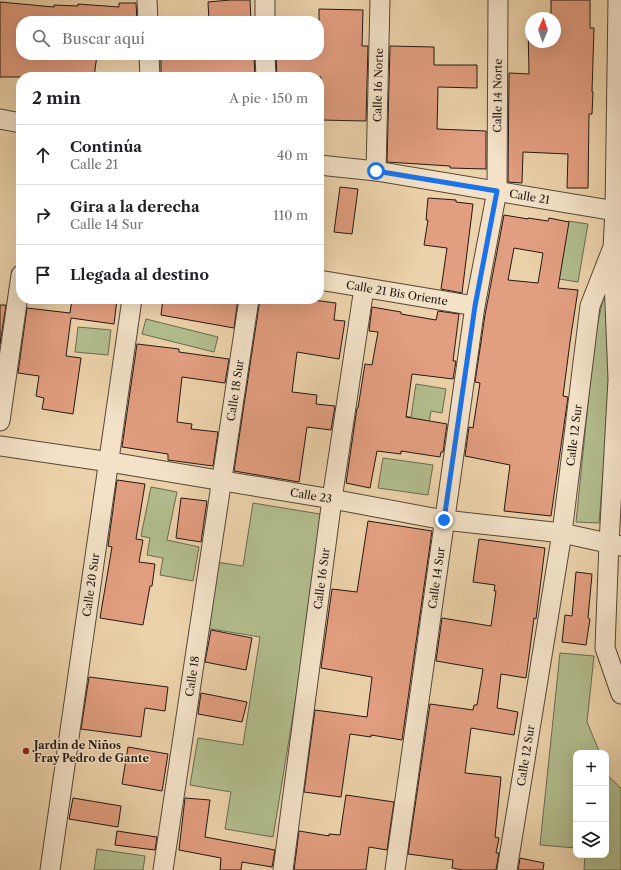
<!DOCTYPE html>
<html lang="es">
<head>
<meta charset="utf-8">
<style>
	:root { --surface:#fff; --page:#f6f6f6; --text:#202124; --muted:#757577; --line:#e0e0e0 }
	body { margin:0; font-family:"Libre Caslon Text",serif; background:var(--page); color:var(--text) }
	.controls { position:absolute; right:12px; bottom:12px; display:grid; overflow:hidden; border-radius:8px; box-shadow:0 4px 16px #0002 }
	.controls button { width:36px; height:36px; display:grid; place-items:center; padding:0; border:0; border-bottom:1px solid var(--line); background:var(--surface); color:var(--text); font:20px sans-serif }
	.compass { position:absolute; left:525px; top:12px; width:36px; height:36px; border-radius:50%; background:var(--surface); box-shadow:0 4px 16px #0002; rotate:2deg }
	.stop { position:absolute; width:12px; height:12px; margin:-9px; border:3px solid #1a73e8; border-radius:50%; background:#fff }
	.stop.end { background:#1a73e8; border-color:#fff; box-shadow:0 1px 4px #0008 }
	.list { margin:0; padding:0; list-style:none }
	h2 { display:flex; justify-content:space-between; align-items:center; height:52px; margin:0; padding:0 16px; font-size:17px }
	h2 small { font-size:13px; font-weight:400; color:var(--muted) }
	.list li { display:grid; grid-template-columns:26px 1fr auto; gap:12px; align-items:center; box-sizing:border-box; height:60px; padding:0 16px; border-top:1px solid var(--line) }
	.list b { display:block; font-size:15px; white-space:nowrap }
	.list p { margin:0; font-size:13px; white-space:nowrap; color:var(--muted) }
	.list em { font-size:13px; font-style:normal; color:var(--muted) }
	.icon { flex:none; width:22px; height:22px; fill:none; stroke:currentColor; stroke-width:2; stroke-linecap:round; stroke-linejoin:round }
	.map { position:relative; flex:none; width:621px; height:870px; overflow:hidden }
	.search { position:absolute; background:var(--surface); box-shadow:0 4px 16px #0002; left:16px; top:16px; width:308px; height:44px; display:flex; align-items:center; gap:10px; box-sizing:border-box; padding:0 14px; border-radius:16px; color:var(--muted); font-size:15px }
	.panel { position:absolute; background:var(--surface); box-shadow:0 4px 16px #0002; left:16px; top:72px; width:308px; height:232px; border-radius:16px }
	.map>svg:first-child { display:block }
</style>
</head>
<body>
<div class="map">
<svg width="621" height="870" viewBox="0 0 621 870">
	<rect width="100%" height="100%" fill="#ecd2aa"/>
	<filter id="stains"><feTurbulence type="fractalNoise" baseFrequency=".005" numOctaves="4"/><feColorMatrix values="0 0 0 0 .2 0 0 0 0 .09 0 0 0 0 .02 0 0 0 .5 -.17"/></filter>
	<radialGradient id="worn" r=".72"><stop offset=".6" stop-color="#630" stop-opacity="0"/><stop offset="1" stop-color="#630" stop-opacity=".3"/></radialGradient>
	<path fill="#b2bd8d" stroke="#6a6a50" d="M 568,221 L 588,224 L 578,282 L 559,279 Z
		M 604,295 L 609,315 L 611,379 L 599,523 L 576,522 L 595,335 Z
		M 146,319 L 218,337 L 214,352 L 142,334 Z
		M 78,327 L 111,330 L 108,355 L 75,352 Z
		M 416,384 L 446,389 L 442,413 L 431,411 L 428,429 L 404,416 L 411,417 Z
		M 383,458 L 433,465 L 428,495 L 378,488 Z
		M 151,487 L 177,492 L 167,540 L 199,547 L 193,581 L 160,575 L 163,558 L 147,555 L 150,538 L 141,536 Z
		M 253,503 L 326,515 L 273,837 L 225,829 L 231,792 L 190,785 L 198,738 L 243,745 L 260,637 L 205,628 L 216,562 L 243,566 Z
		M 560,653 L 594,656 L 587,722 L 600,753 L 576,753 L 576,848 L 540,845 Z
		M 606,769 L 609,777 L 621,788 L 621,870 L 584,870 L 585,855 L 606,855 Z
		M 97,849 L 145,856 L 143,870 L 94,870 Z"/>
	<path fill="#e29e80" stroke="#231812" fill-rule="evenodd" d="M 230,0 L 250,0 L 251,21 L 209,21 L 208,2 Z
		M 551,0 L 590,0 L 590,28 L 594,28 L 592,92 L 593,92 L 592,114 L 589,114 L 588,188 L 567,188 L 568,154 L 523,152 L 522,183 L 508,182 L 509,73 L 529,74 L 528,25 L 531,25 L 531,42 L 555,42 L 555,18 L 551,18 Z
		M 0,2 L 54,7 L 54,5 L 78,6 L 78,4 L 119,7 L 119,3 L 136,3 L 137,21 L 21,21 L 21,55 L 97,55 L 94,77 L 0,77 Z
		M 319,9 L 363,10 L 362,46 L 368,46 L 366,121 L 320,120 L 321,77 L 277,77 L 276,55 L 319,55 Z
		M 390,46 L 434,47 L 434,65 L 477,65 L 477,88 L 438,87 L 437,129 L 486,131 L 486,169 L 450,168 L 450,166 L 387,162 Z
		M 161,55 L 254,55 L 255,77 L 161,77 Z
		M 340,187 L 358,189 L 352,234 L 334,232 Z
		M 428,198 L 456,200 L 456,202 L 473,204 L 462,293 L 441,289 L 447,248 L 424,245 L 428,220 L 426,220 Z
		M 504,215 L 528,219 L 528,218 L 548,221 L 549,218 L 569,222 L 558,288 L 578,290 L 570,342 L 563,396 L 568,397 L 551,516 L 504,511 L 510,465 L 465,456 L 469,427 L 473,428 L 480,383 L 475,382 L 485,315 ZM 514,248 L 543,253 L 538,283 L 508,280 Z
		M 72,299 L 117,299 L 114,324 L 71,318 L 66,356 L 81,358 L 73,414 L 42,409 L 44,398 L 36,396 L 39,376 L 18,373 L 27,308 L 70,313 Z
		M 163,299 L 238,299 L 234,328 L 161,315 Z
		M 260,299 L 305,299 L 336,303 L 334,320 L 345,321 L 339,359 L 297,352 L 292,392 L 317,395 L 316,404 L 335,406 L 331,430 L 307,427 L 299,482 L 234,471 Z
		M 0,305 L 6,305 L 0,344 Z
		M 372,307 L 401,312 L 401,314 L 436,320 L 438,311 L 459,314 L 453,361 L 456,361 L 453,379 L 412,374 L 406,417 L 447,424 L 443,452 L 441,452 L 440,457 L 401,451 L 401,454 L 377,451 L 370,488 L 346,483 L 357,408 L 358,408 L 365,364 L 372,365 L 378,332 L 369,331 Z
		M 137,344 L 179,349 L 179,352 L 229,359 L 225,383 L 182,377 L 177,422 L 192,424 L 191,429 L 218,432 L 213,466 L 168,460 L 168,454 L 122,447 Z
		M 117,480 L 145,484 L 136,539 L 143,540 L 139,562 L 155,564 L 152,586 L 150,586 L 143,625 L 100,618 L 112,547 L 108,546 Z
		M 181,498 L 207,501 L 201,542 L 176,538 Z
		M 368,521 L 432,531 L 402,740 L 371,735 L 371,737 L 350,734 L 341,797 L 304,792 L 315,710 L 367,717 L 372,677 L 321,668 L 332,589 L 357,592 Z
		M 479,539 L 545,548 L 536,619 L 534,618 L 526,678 L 501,674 L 497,708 L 518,712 L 514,735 L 471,728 L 465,773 L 501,777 L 495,837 L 499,838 L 496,853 L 499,853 L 496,870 L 463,870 L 452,868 L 453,860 L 408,854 L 430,704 L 473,710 L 474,705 L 477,705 L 483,669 L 436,661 L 442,618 L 491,626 L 496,591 L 494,591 L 495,585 L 473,582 Z
		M 576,572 L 592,574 L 588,618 L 590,619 L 586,645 L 562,642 L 565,615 L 572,616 Z
		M 211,630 L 252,638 L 246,670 L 205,662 Z
		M 89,677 L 168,687 L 165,711 L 145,708 L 141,737 L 81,729 Z
		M 201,693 L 247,702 L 242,722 L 198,714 Z
		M 128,747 L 168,754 L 162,791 L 122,784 Z
		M 346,795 L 394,802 L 387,850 L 369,847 L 366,870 L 294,870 L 299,831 L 329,836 L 329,834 L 340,835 Z
		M 73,798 L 121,806 L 118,827 L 69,819 Z
		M 185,798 L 210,800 L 205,837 L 275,850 L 272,867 L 242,862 L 241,870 L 220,870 L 221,858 L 179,850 Z
		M 117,831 L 157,837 L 155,850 L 115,845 Z
		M 520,858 L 544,863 L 543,870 L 518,870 Z"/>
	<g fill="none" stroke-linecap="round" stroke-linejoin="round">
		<defs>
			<g id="minor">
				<path d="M 147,0 L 148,21"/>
				<path d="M 265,0 L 265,21"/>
				<path d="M 149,55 L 150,77"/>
				<path d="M 265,55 L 266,77"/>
				<path d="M 0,119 L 21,123"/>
				<path id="s1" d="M 319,165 L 376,171 L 621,212"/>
				<path id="s2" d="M 376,171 L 380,0"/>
				<path d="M 613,254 L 618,379 L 609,543 L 605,648 L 621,694"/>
				<path id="s3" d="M 319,280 L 475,306"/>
				<path d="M 0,421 L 21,275"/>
				<path id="s4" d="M 0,446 L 110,462 L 332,499 L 444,520 L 562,533 L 621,546"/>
				<path id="s5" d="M 50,870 L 132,299"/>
				<path id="s6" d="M 163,870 L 249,299"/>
				<path id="s7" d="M 283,870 L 332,499 L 364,288"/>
				<path id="s8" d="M 395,870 L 475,306 L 497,191 L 498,0"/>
				<path id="s9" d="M 507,870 L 562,533 L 590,306 L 613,247 L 615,211 L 618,0"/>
			</g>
		</defs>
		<use href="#minor" stroke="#554638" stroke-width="21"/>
		<use href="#minor" stroke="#f3e2c8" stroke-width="19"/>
	</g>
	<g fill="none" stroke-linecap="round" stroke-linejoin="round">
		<path stroke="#1a73e8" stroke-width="5" d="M 376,171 L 497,191 L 475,306 L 444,520"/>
	</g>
	<circle fill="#8f2418" stroke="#f3e2c8" stroke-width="1.5" cx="26" cy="751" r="4"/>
	<g text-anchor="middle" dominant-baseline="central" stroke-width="3" stroke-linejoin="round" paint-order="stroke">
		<g font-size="11" fill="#231812" stroke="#f3e2c8">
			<text stroke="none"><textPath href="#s2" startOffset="86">Calle 16 Norte</textPath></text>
			<text stroke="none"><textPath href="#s8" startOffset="782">Calle 14 Norte</textPath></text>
			<text stroke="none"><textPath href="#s1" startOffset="213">Calle 21</textPath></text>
			<text stroke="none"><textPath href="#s3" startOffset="79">Calle 21 Bis Oriente</textPath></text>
			<text stroke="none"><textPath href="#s6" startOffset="485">Calle 18 Sur</textPath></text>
			<text stroke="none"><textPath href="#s9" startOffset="440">Calle 12 Sur</textPath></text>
			<text stroke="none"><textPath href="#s4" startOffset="315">Calle 23</textPath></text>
			<text stroke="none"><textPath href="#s8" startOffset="295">Calle 14 Sur</textPath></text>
			<text stroke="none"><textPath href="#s7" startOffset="294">Calle 16 Sur</textPath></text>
			<text stroke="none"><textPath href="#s5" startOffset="288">Calle 20 Sur</textPath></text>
			<text stroke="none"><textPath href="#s6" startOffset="196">Calle 18</textPath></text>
			<text stroke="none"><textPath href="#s9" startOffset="116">Calle 12 Sur</textPath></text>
		</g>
		<g font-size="11" font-weight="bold" fill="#231812" stroke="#f3e2c8" text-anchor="start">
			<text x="34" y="745">Jardín de Niños<tspan x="34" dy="13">Fray Pedro de Gante</tspan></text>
		</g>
	</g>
	<rect width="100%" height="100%" filter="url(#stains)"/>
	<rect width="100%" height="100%" fill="url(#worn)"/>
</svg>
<div class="controls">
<button>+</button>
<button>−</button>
<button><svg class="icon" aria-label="layers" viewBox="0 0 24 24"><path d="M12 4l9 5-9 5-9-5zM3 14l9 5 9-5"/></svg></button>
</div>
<svg class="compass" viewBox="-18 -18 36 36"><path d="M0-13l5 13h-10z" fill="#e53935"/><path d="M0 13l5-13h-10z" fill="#757577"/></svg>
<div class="stop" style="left:376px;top:171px"></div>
<div class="stop end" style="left:444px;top:520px"></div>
<div class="search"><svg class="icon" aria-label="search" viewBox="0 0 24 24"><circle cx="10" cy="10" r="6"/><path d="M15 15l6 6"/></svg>Buscar aquí</div>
<section class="panel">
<h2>2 min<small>A pie · 150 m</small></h2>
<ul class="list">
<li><svg class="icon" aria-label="ahead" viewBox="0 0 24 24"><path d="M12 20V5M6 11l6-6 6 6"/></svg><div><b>Continúa</b><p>Calle 21</p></div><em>40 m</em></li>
<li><svg class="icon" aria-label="right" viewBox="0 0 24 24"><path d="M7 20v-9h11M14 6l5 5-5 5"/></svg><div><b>Gira a la derecha</b><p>Calle 14 Sur</p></div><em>110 m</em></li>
<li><svg class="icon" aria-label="arrive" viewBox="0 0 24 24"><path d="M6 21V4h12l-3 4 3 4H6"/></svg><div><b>Llegada al destino</b></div></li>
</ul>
</section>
</div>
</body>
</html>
